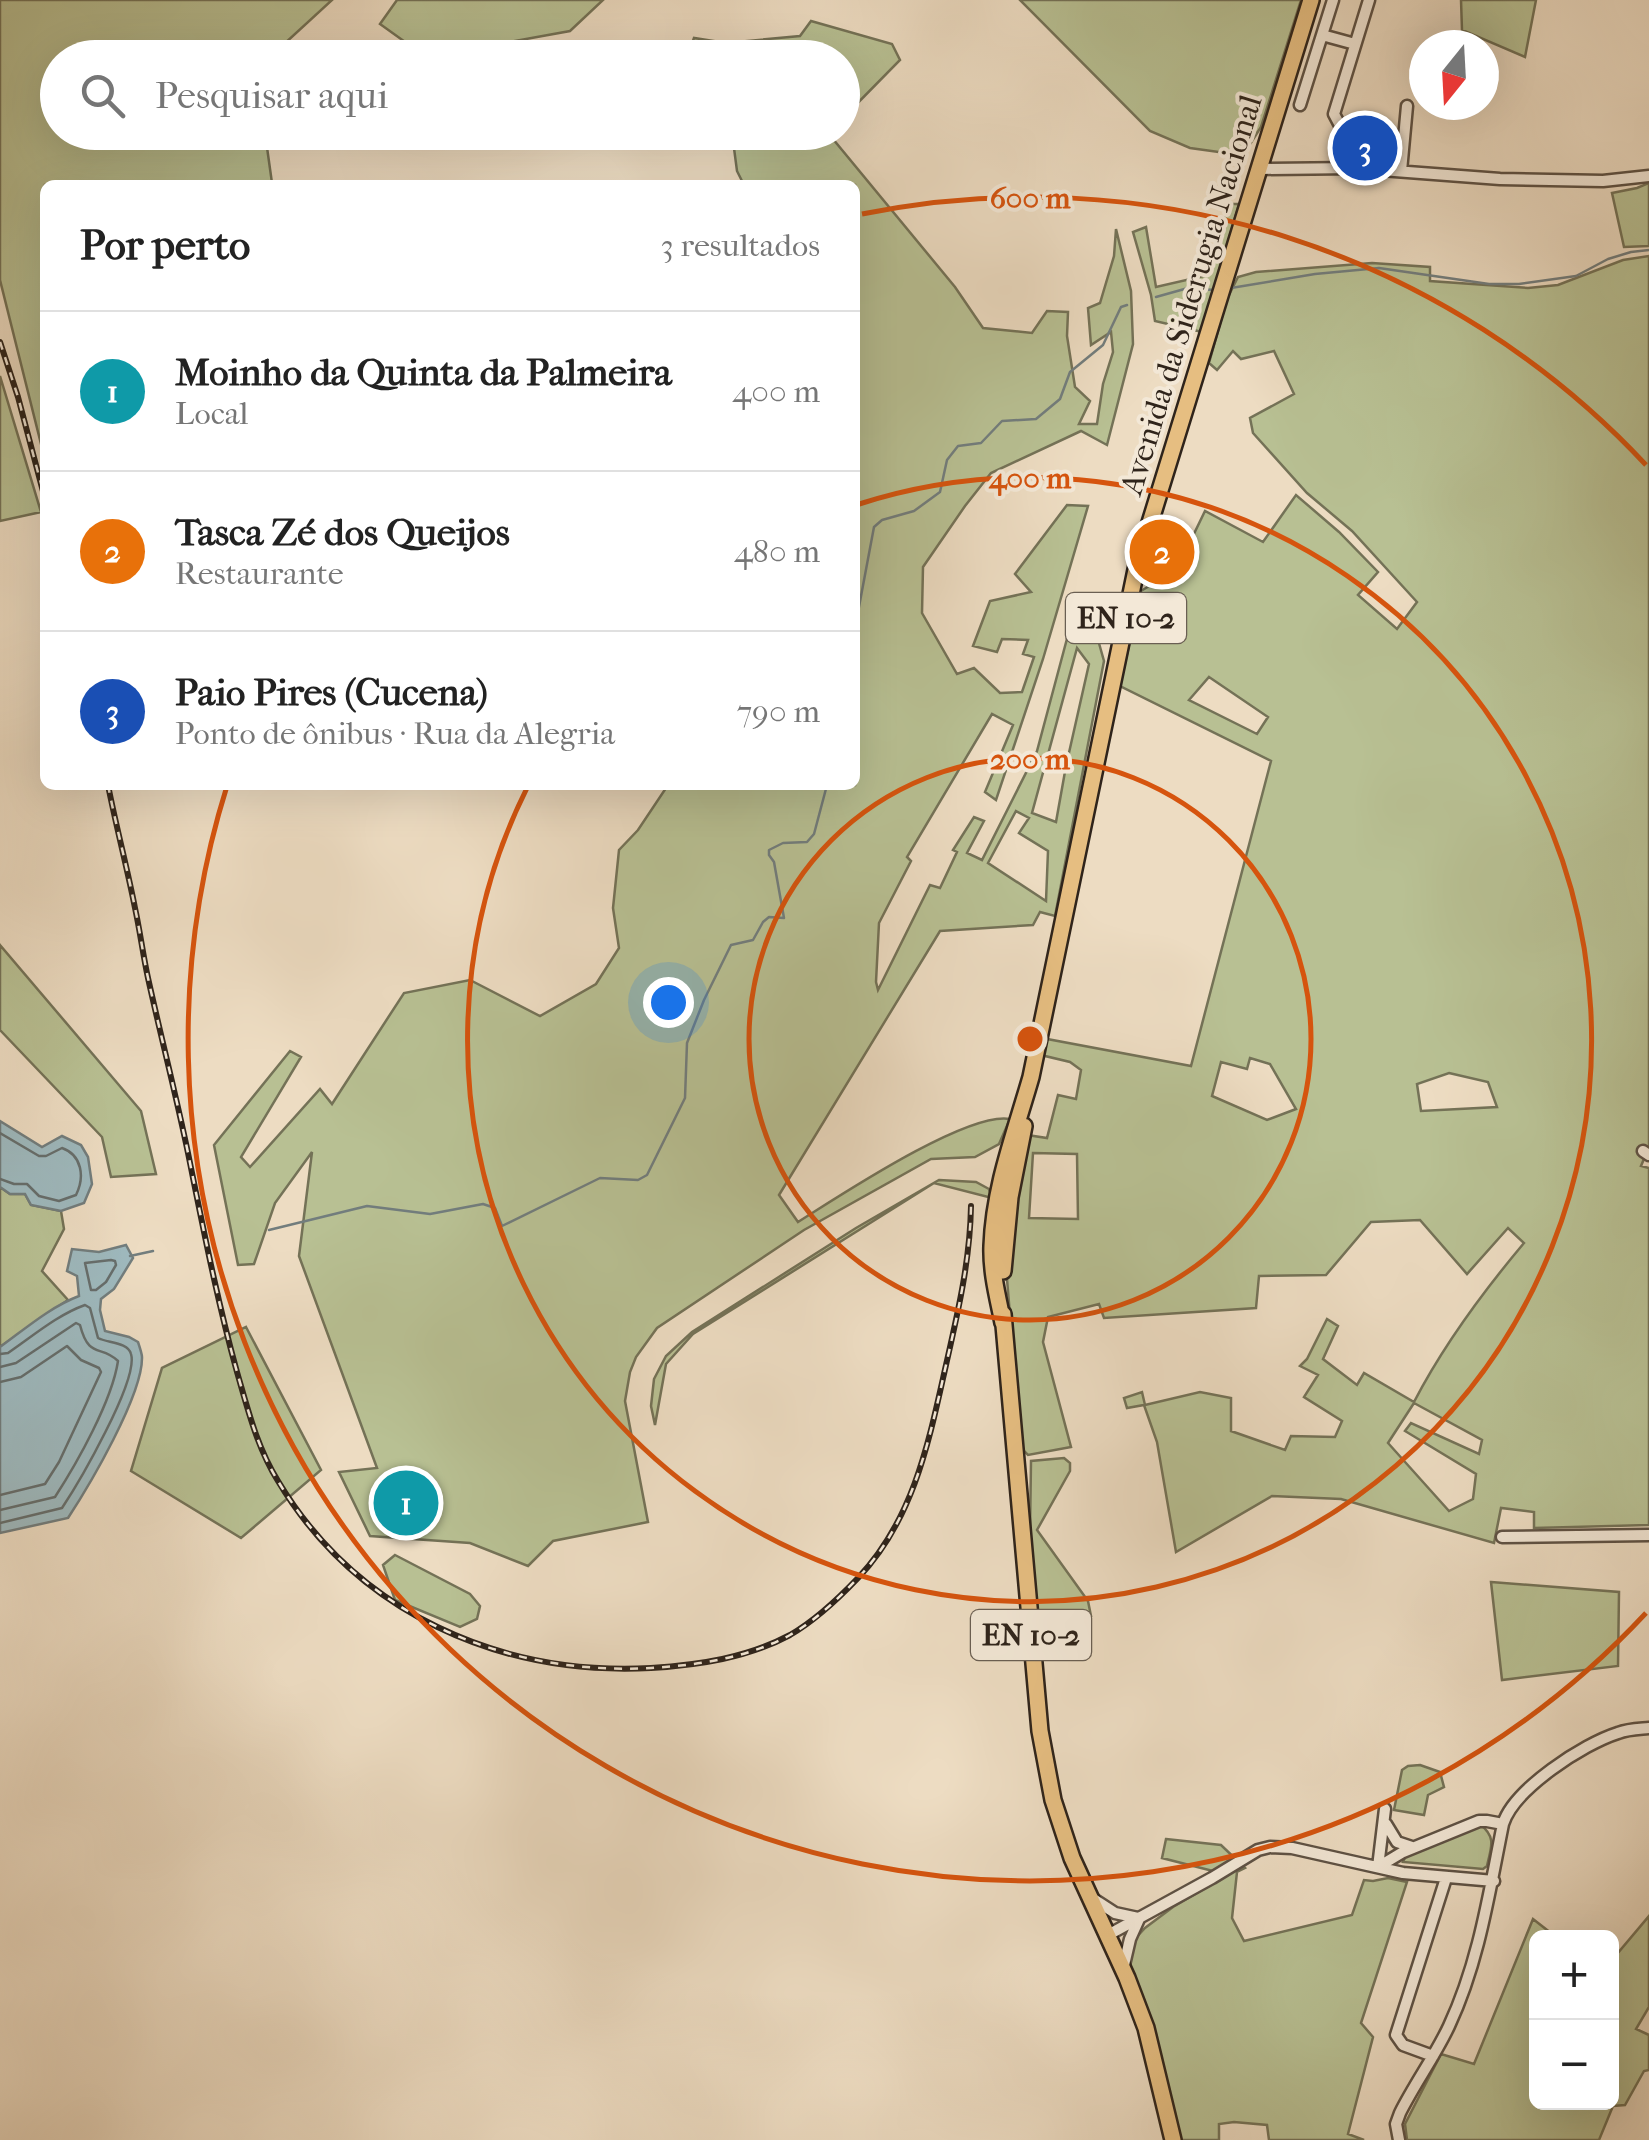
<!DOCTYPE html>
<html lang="pt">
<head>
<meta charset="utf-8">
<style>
	:root { --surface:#fff; --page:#f6f6f6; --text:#222; --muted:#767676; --line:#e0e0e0; --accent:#1a73e8 }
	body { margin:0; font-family:"IM FELL French Canon",serif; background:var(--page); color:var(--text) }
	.controls { position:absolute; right:30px; bottom:30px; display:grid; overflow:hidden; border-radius:15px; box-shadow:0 10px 40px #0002 }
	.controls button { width:90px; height:90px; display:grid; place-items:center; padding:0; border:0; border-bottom:2px solid var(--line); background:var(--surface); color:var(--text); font:50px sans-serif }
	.compass { position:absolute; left:1409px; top:30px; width:90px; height:90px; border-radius:50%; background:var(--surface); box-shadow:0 10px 40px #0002; rotate:198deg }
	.you { position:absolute; left:668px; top:1002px; width:35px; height:35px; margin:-25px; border:8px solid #fff; border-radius:50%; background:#1a73e8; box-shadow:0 0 0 15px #1a73e833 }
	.badge { display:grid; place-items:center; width:65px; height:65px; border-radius:50%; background:var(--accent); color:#fff; font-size:32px; font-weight:700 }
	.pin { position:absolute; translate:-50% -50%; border:5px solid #fff; box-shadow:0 2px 10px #0006 }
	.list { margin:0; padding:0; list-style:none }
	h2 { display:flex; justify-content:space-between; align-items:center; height:130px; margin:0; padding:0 40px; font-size:42px }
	h2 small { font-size:32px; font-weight:400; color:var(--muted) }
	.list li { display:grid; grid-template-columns:65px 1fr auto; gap:30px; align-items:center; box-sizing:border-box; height:160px; padding:0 40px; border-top:2px solid var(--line) }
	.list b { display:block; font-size:38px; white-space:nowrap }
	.list p { margin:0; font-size:32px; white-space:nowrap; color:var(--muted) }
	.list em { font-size:32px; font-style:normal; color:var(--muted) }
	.icon { flex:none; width:55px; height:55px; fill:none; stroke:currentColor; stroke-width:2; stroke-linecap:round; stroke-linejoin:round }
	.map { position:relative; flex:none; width:1649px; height:2140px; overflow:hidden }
	.search { position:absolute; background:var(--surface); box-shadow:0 10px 40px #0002; left:40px; top:40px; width:820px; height:110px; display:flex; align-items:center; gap:25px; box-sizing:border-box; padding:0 35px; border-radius:55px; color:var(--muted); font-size:38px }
	.panel { position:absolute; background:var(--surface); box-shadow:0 10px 40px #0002; left:40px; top:180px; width:820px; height:610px; border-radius:15px }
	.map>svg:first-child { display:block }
</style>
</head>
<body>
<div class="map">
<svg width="1649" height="2140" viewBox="0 0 1649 2140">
	<rect width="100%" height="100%" fill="#eddcc2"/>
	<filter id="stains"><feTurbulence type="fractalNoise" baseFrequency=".002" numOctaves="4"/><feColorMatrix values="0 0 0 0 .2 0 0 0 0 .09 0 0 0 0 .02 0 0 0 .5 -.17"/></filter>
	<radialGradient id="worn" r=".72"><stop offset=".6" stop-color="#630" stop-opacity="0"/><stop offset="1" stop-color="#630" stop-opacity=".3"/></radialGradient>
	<path fill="#b8c093" stroke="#747257" stroke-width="2.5" fill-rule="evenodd" d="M 0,0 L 332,0 L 270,57 L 58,58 L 58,132 L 265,133 L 272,183 L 271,185 L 45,185 L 45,460 L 0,280 Z
		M 397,0 L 603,0 L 570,31 L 426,57 L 380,24 Z
		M 1020,0 L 1301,0 L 1261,127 L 1247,149 L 1233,154 L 1190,148 L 1150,131 Z
		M 1461,0 L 1536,0 L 1525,57 L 1462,30 Z
		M 811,21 L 892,44 L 900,60 L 843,118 L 842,58 L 687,57 L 694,38 L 726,43 L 800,36 Z
		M 732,133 L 828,133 L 955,287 L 983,328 L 1032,333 L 1047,311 L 1068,312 L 1067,336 L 1075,387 L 1090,401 L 1079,424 L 1097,424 L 1103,384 L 1113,352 L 1111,332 L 1091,345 L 1088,308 L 1100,303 L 1114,256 L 1116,229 L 1131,291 L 1133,344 L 1107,445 L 1081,431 L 991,473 L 965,506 L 923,567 L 922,613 L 957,674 L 974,668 L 1000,693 L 1022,692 L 1034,657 L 1023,654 L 1028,640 L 1002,639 L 997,652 L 973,646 L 990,601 L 1031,592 L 1015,574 L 1067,505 L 1088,506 L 1043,659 L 996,800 L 985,792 L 1013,725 L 992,714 L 907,857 L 911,861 L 879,923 L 876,982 L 878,990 L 930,885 L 940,888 L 957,852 L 953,850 L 974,817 L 984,821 L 967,853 L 982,860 L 1037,751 L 1072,620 L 1091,615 L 1104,661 L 1055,916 L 1040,912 L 1033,925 L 940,931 L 779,1195 L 798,1222 C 838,1197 967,1111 1010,1119 L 999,1144 L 975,1157 L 931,1159 L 804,1230 L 657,1328 L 636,1357 L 630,1372 L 625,1401 L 648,1522 L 553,1541 L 528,1566 L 470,1543 L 370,1536 L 339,1472 L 377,1468 L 299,1256 L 312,1152 L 275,1203 L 254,1264 L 238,1265 L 214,1145 L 290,1051 L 301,1057 L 241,1157 L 250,1167 L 320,1089 L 332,1104 L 404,993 L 470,980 L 540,1016 L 596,984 L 619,948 L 613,908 L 619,850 L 638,830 L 668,785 L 855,785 L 855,185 L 744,185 L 737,171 ZM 1077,648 L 1089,664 L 1066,766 L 1056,822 L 1032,813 ZM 1016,811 L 1029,818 L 1019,833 L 1048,851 L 1046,901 L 988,863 Z
		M 1649,183 L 1649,246 L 1624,247 L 1612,193 L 1637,188 Z
		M 1230,204 L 1239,204 L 1202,332 L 1155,321 L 1151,295 L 1133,232 L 1146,227 L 1156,287 L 1204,276 Z
		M 1649,256 L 1649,1147 L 1641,1166 L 1649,1168 L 1649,1525 L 1534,1528 L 1534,1512 L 1501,1508 L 1494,1543 L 1341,1499 L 1272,1496 L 1176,1552 L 1157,1442 L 1144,1405 L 1127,1408 L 1124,1398 L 1142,1392 L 1145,1405 L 1200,1392 L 1231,1398 L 1231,1431 L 1285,1450 L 1291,1436 L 1335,1437 L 1342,1421 L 1304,1397 L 1318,1375 L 1300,1366 L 1307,1359 L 1327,1319 L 1338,1326 L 1323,1359 L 1357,1385 L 1364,1373 L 1414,1402 C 1444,1344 1482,1293 1524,1243 L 1508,1228 L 1467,1274 L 1420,1220 L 1371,1222 L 1326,1275 L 1259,1276 L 1256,1308 L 1104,1318 L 1099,1304 L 1048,1317 L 1043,1342 L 1071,1447 L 1028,1455 L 1021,1448 L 1006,1267 L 1027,1135 L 1047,1138 L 1058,1095 L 1076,1099 L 1081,1070 L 1070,1062 L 1041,1055 L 1047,1039 L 1191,1066 L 1271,761 L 1120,686 L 1141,591 L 1177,569 L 1205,511 L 1263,542 L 1296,495 L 1339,532 L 1378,572 L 1358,595 L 1397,629 L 1417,602 L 1352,531 L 1307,493 L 1253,433 L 1250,418 L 1294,394 L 1274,351 L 1241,359 L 1233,351 L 1217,370 L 1209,363 L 1227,299 L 1238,277 L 1256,272 L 1372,263 L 1430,267 L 1430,281 L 1528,288 L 1558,285 L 1623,260 ZM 1209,677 L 1268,717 L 1257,734 L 1189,700 ZM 1250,1058 L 1270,1064 L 1296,1109 L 1267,1120 L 1212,1096 L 1221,1062 L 1247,1069 ZM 1449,1073 L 1488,1082 L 1497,1107 L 1421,1111 L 1417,1084 ZM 1033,1153 L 1077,1154 L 1078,1219 L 1029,1218 ZM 1414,1403 L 1482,1440 L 1479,1454 L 1411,1423 L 1405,1431 L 1476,1474 L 1473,1499 L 1449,1511 L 1388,1443 Z
		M 0,376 L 41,512 L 0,521 Z
		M 0,945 L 141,1111 L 156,1174 L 111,1177 L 102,1137 L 0,1030 Z
		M 939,1180 L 976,1182 L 989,1189 L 992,1198 L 934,1183 L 693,1334 L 666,1364 L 655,1425 L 651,1406 L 654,1379 L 666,1356 L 692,1332 L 856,1228 Z
		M 0,1187 L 10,1194 L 25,1194 L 31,1205 L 61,1211 L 64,1229 L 42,1271 L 68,1300 L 0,1347 Z
		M 246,1327 L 321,1470 L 241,1538 L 131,1471 L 162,1368 Z
		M 1064,1458 L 1070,1463 L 1070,1471 L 1037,1530 L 1088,1601 L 1091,1616 L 1038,1625 L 1030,1533 L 1031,1461 Z
		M 395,1555 L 470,1594 L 480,1606 L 477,1619 L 460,1627 L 395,1600 L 383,1565 Z
		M 1491,1582 L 1619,1592 L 1618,1666 L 1502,1680 Z
		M 1420,1765 L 1440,1772 L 1444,1787 L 1428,1795 L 1424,1815 L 1394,1810 L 1402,1770 L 1408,1766 Z
		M 1480,1824 C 1497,1838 1491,1847 1487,1866 L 1483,1869 L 1403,1862 L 1406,1855 Z
		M 1166,1839 L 1221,1845 L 1245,1868 L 1237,1872 L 1232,1918 L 1244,1941 L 1352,1915 L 1364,1880 L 1373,1881 L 1388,1878 L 1407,1882 L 1361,2023 L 1373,2037 L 1348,2134 L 1364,2140 L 1269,2140 L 1267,2125 L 1234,2122 L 1219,2124 L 1219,2140 L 1179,2140 L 1158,2047 L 1128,1959 L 1133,1941 L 1145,1928 L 1173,1907 L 1214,1883 L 1213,1871 L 1162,1858 Z
		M 1649,1916 L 1649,2007 L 1636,2029 L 1649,2035 L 1649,2070 L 1644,2071 L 1625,2105 L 1613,2106 L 1599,2140 L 1407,2140 L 1405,2124 L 1441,2054 L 1474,2064 L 1533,1919 L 1556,1937 L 1536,1938 L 1536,2102 L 1612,2102 L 1612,1960 Z"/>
	<path fill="#9eb9be" stroke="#727d7d" stroke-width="2.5" d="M 0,1121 L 42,1147 L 62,1136 L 81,1145 L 88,1157 L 92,1184 L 84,1203 L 61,1211 L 31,1205 L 25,1194 L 10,1194 L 0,1187 Z
		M 126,1245 L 133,1258 L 114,1289 L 101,1299 L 100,1310 L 105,1331 L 129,1337 L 138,1342 C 139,1345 142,1354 142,1357 C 143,1395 89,1486 68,1518 L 0,1533 L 0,1347 C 25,1329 50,1307 79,1296 L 77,1276 L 67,1271 L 72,1249 L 99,1252 Z"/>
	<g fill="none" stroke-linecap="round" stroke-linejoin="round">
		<path stroke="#666e6c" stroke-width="2.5" d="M 0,1133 L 39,1156 L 46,1156 L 62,1148 C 82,1155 85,1177 76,1195 L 59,1201 L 39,1196 L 27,1184 L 14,1184 L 0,1179
			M 111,1260 L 115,1261 L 116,1265 L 106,1282 L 96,1290 L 91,1290 L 85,1263 Z
			M 0,1354 L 8,1353 C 33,1336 57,1315 85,1305 L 90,1308 L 98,1338 C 107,1343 128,1342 131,1354 C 139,1380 78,1484 62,1508 L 0,1523
			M 0,1367 L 16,1363 L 76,1323 L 80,1325 C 89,1360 101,1344 118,1361 C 112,1401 77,1463 55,1497 L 0,1510
			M 0,1382 L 21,1377 L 67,1346 L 81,1360 L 99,1368 L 101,1372 L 59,1462 L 45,1484 L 0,1495"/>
		<path stroke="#727d7d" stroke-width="2.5" d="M 1231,288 L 1315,274 L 1379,268 L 1489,284 L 1519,284 L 1576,276 L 1608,259 L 1631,252 L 1649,250
			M 1156,297 L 1188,288 L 1214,290
			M 855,628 L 874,527 L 882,520 L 914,511 L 940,492 L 947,460 L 958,446 L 981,443 L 1002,421 L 1036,419 L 1060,399 L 1070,372 L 1103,345 L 1121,307 L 1127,305
			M 269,1230 L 367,1206 L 430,1214 L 483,1204 L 495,1208 L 502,1226 L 600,1178 L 638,1180 L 647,1175 L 685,1098 L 687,1043 L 704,1000 L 731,945 L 753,940 L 763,922 L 769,917 L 784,918 L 774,862 L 769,855 L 769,850 L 783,843 L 807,842 L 814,834 L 827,785
			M 130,1256 L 153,1251"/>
		<defs>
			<path id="minor" d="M 1322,35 L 1355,44
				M 1300,105 L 1333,0
				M 1355,168 L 1353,150 L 1334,114 L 1369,0
				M 1260,169 L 1355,168 L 1500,179 L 1603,181 L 1649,176
				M 1401,171 L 1407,106
				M 1643,1151 L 1649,1155
				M 1502,1537 L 1649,1535
				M 1386,1824 L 1397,1842 L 1412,1847
				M 1378,1867 L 1403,1852 L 1479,1821 L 1487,1821 L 1503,1824
				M 1378,1867 L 1385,1809
				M 1095,1900 L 1115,1913 L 1138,1918
				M 1108,1935 L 1212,1878 L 1258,1850 L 1270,1847 L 1292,1848 L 1403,1873 L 1494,1881
				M 1123,1969 L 1130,1939 L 1139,1919
				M 1433,2056 L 1403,2045 L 1396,2035 L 1446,1878
				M 1399,2140 L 1396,2124 L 1400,2113 C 1415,2083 1435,2056 1449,2026 C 1479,1962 1489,1893 1503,1824 C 1514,1789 1583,1744 1618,1733 C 1628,1729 1638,1729 1649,1728"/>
			<path id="primary" d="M 1003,1271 L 1010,1197 L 1024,1126
				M 1003,1314 L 1040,1731 L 1053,1800 L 1072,1858 L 1127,1978 L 1146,2028 L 1173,2140
				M 1003,1323 C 998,1298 991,1272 992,1246 C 994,1187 1015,1133 1031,1077 L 1137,565 L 1311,0"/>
		</defs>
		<use href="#minor" stroke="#5e5245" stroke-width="15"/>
		<use href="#primary" stroke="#2f241b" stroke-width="20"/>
		<use href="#minor" stroke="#f3e8d7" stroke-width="10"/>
		<use href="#primary" stroke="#e6be81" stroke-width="15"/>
		<defs>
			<path id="rail" d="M 0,342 L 18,397 L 45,499
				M 108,785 C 116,826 127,867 135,908 C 140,931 143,955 148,978 C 161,1037 176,1095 188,1153 C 203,1227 217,1300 237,1372 C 248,1410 257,1447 278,1481 C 357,1613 500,1676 651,1668 C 699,1665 747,1658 790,1635 C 816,1620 838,1599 858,1578 C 914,1519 929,1441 946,1365 C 958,1312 970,1261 971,1206"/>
		</defs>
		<use href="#rail" stroke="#2f241b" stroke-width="6"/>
		<use href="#rail" stroke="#f3e8d7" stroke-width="2.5" stroke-dasharray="8" stroke-linecap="butt"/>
	</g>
	<g fill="none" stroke="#d6540e" stroke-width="5">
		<circle cx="1030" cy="1039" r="281"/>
		<path d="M856 505A562 562 0 1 1 527 788"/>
		<path d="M1646 1613A842 842 0 0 1 227 786M862 214A842 842 0 0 1 1646 465"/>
	</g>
	<g text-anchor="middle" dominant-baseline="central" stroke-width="8" stroke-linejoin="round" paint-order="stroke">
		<g fill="#f3e8d7" stroke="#6a5f53" stroke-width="2.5">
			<rect x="1066" y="593" width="120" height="50" rx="8"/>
			<rect x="971" y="1610" width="120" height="50" rx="8"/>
		</g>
		<g font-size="30" font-weight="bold" fill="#2f241b">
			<text x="1126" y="618">EN 10-2</text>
			<text x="1031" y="1635">EN 10-2</text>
		</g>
		<g font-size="32" fill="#2f241b" stroke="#f3e8d7">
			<text transform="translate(1191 295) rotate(-73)">Avenida da Siderugia Nacional</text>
		</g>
	</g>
	<circle cx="1030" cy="1039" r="15" fill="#d6540e" stroke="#f3e8d7" stroke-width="5"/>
	<g font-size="30" text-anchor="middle" font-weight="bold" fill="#d6540e" stroke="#f3e8d7" stroke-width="8" stroke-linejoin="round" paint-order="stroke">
		<text x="1030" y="208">600 m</text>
		<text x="1030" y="488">400 m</text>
		<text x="1030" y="769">200 m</text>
	</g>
	<rect width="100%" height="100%" filter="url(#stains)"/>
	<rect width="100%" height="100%" fill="url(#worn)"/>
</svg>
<div class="controls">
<button>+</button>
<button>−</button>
</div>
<svg class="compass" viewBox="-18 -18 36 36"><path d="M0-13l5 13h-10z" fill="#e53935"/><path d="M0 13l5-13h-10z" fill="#767676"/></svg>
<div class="you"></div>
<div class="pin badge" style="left:406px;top:1503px;background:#0f9aa8">1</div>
<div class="pin badge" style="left:1162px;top:552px;background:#e8710a">2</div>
<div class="pin badge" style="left:1365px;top:148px;background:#1a4fb4">3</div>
<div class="search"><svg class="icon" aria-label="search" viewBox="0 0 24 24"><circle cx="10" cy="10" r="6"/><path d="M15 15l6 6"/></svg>Pesquisar aqui</div>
<section class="panel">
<h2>Por perto<small>3 resultados</small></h2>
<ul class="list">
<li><span class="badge" style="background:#0f9aa8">1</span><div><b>Moinho da Quinta da Palmeira</b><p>Local</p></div><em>400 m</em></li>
<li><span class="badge" style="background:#e8710a">2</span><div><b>Tasca Zé dos Queijos</b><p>Restaurante</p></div><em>480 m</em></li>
<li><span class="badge" style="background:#1a4fb4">3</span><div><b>Paio Pires (Cucena)</b><p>Ponto de ônibus · Rua da Alegria</p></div><em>790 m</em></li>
</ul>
</section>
</div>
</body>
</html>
